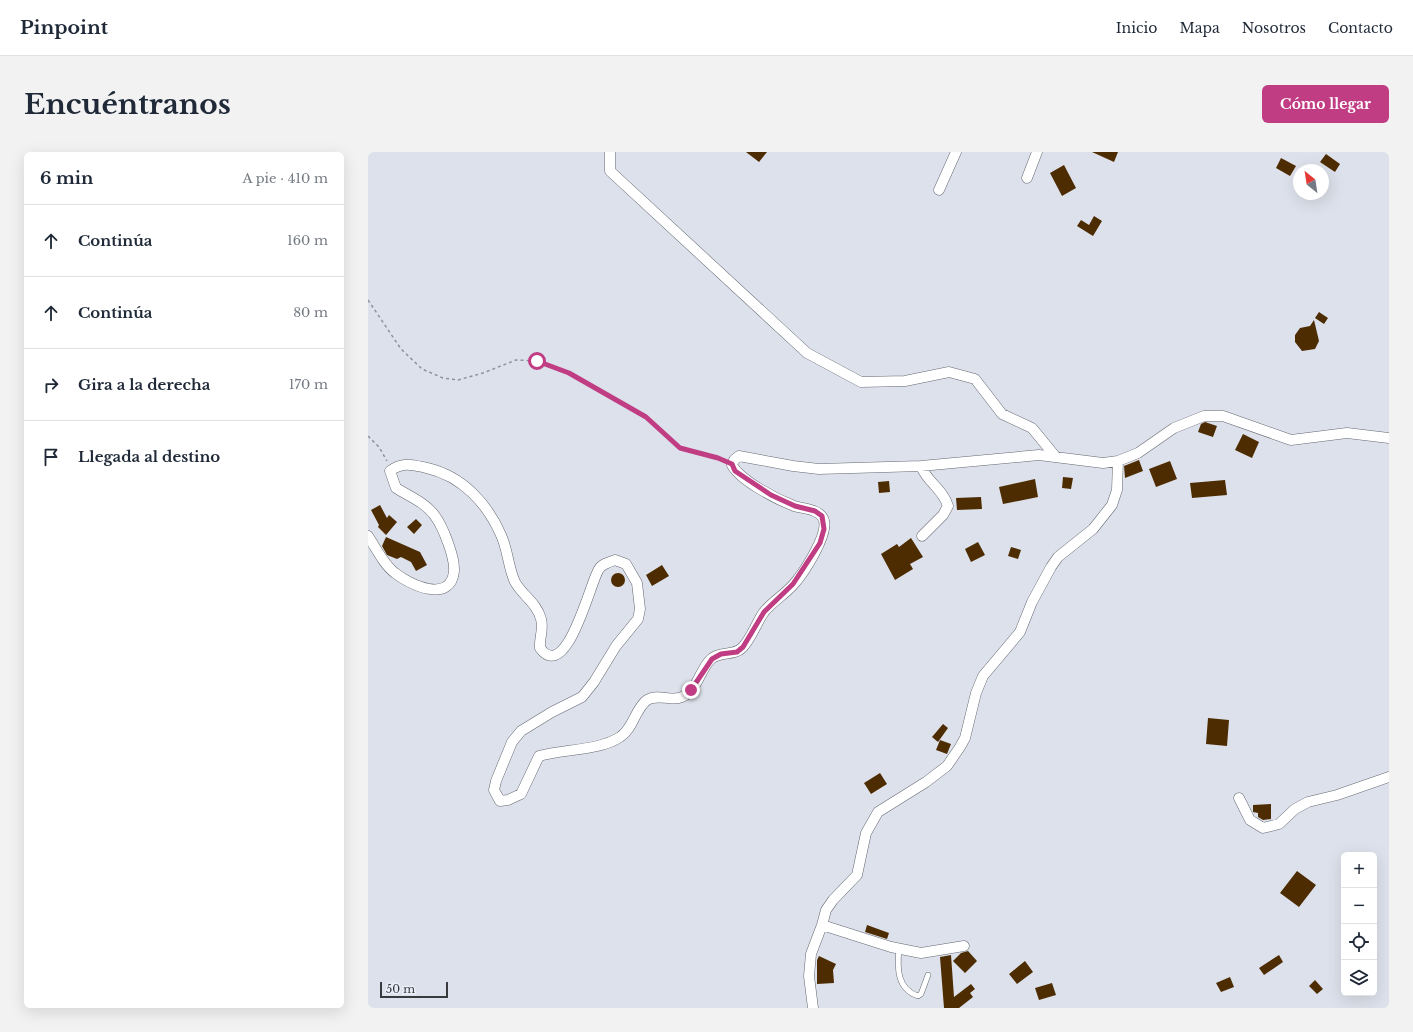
<!DOCTYPE html>
<html lang="es">
<head>
<meta charset="utf-8">
<style>
	:root { --surface:#fff; --page:#f2f2f3; --text:#1f2937; --muted:#747a83; --line:#e0e1e3; --accent:#c03d84 }
	body { margin:0; font-family:"Libre Baskerville",serif; background:var(--page); color:var(--text) }
	.controls { position:absolute; right:12px; bottom:12px; display:grid; overflow:hidden; border-radius:6px; box-shadow:0 4px 16px #0002 }
	.controls button { width:36px; height:36px; display:grid; place-items:center; padding:0; border:0; border-bottom:1px solid var(--line); background:var(--surface); color:var(--text); font:20px sans-serif }
	.compass { position:absolute; left:925px; top:12px; width:36px; height:36px; border-radius:50%; background:var(--surface); box-shadow:0 4px 16px #0002; rotate:330deg }
	.scale { position:absolute; left:12px; bottom:10px; width:68px; box-sizing:border-box; padding-left:4px; border:2px solid #383a3e; border-top:0; font-size:11px; line-height:14px; white-space:nowrap; color:#383a3e; -webkit-text-stroke:3px #e9eef9; paint-order:stroke }
	.stop { position:absolute; width:12px; height:12px; margin:-9px; border:3px solid #c03d84; border-radius:50%; background:#fff }
	.stop.end { background:#c03d84; border-color:#fff; box-shadow:0 1px 4px #0008 }
	.list { margin:0; padding:0; list-style:none }
	h2 { display:flex; justify-content:space-between; align-items:center; height:52px; margin:0; padding:0 16px; font-size:17px }
	h2 small { font-size:13px; font-weight:400; color:var(--muted) }
	.list li { display:grid; grid-template-columns:26px 1fr auto; gap:12px; align-items:center; box-sizing:border-box; height:72px; padding:0 16px; border-top:1px solid var(--line) }
	.list b { display:block; font-size:15px; white-space:nowrap }
	.list em { font-size:13px; font-style:normal; color:var(--muted) }
	.icon { flex:none; width:22px; height:22px; fill:none; stroke:currentColor; stroke-width:2; stroke-linecap:round; stroke-linejoin:round }
	.map { position:relative; flex:none; width:1021px; height:856px; overflow:hidden; border-radius:6px }
	header { display:flex; align-items:center; gap:24px; box-sizing:border-box; height:56px; padding:0 20px; background:var(--surface); border-bottom:1px solid var(--line) }
	header strong { font-size:19px }
	nav { display:flex; gap:22px; margin-inline-start:auto; font-size:14px }
	.intro { display:flex; align-items:center; justify-content:space-between; box-sizing:border-box; height:96px; padding:0 24px }
	h1 { margin:0; font-size:28px }
	.button { padding:10px 18px; border-radius:6px; background:var(--accent); color:#fff; font-size:14px; font-weight:700 }
	main { display:flex; gap:24px; padding:0 24px }
	aside { flex:1; background:var(--surface); border-radius:6px; box-shadow:0 4px 16px #0002 }
	.map>svg:first-child { display:block }
</style>
</head>
<body>
<header>
<strong>Pinpoint</strong>
<nav><a>Inicio</a><a>Mapa</a><a>Nosotros</a><a>Contacto</a></nav>
</header>
<div class="intro"><h1>Encuéntranos</h1><a class="button">Cómo llegar</a></div>
<main>
<aside>
<h2>6 min<small>A pie · 410 m</small></h2>
<ul class="list">
<li><svg class="icon" aria-label="ahead" viewBox="0 0 24 24"><path d="M12 20V5M6 11l6-6 6 6"/></svg><div><b>Continúa</b></div><em>160 m</em></li>
<li><svg class="icon" aria-label="ahead" viewBox="0 0 24 24"><path d="M12 20V5M6 11l6-6 6 6"/></svg><div><b>Continúa</b></div><em>80 m</em></li>
<li><svg class="icon" aria-label="right" viewBox="0 0 24 24"><path d="M7 20v-9h11M14 6l5 5-5 5"/></svg><div><b>Gira a la derecha</b></div><em>170 m</em></li>
<li><svg class="icon" aria-label="arrive" viewBox="0 0 24 24"><path d="M6 21V4h12l-3 4 3 4H6"/></svg><div><b>Llegada al destino</b></div></li>
</ul>
</aside>
<div class="map">
<svg width="1021" height="856" viewBox="0 0 1021 856">
	<rect width="100%" height="100%" fill="#dce1eb"/>
	<path fill="#4e2c02" d="M 378,0 L 399,0 L 391,10 Z
		M 724,0 L 750,0 L 746,10 Z
		M 958,2 L 972,12 L 967,20 L 952,10 Z
		M 913,6 L 928,14 L 922,24 L 908,16 Z
		M 696,13 L 708,36 L 694,44 L 682,21 Z
		M 726,64 L 734,69 L 725,84 L 709,74 L 713,68 L 721,73 Z
		M 951,160 L 960,166 L 956,172 L 947,166 Z
		M 946,168 L 951,189 L 947,197 L 934,199 L 927,190 L 927,183 L 932,176 L 942,174 Z
		M 837,270 L 849,274 L 845,285 L 830,280 L 833,272 Z
		M 875,282 L 891,290 L 884,306 L 867,298 Z
		M 771,308 L 775,319 L 757,326 L 756,314 Z
		M 802,309 L 809,327 L 788,335 L 781,317 Z
		M 695,325 L 705,326 L 703,337 L 694,336 Z
		M 667,327 L 670,345 L 635,352 L 631,335 Z
		M 857,328 L 859,343 L 824,346 L 822,331 Z
		M 521,329 L 522,340 L 511,341 L 510,330 Z
		M 613,345 L 614,357 L 589,358 L 588,346 Z
		M 12,353 L 19,366 L 21,363 L 29,370 L 18,383 L 10,375 L 11,373 L 3,358 Z
		M 48,367 L 54,373 L 46,382 L 39,375 Z
		M 18,385 L 52,400 L 59,413 L 48,419 L 43,410 L 33,405 L 29,407 L 19,403 L 14,394 Z
		M 543,386 L 555,405 L 542,412 L 545,417 L 527,428 L 513,402 L 529,392 L 531,395 Z
		M 610,390 L 617,403 L 603,410 L 597,397 Z
		M 643,395 L 653,398 L 650,407 L 640,404 Z
		M 294,413 L 301,424 L 284,434 L 278,423 Z
		M243 428a7 7 0 1 1 14 0a7 7 0 1 1-14 0Z
		M 840,566 L 861,568 L 859,594 L 838,592 Z
		M 575,572 L 580,576 L 570,590 L 564,585 Z
		M 572,588 L 583,592 L 579,602 L 568,598 Z
		M 512,621 L 519,632 L 503,642 L 496,631 Z
		M 903,652 L 903,667 L 895,668 L 890,665 L 890,661 L 885,660 L 885,653 Z
		M 929,719 L 948,733 L 931,755 L 912,741 Z
		M 499,773 L 521,781 L 519,787 L 497,780 Z
		M 600,799 L 609,809 L 597,821 L 585,809 L 593,801 Z
		M 583,803 L 586,845 L 603,832 L 607,837 L 602,841 L 605,845 L 591,856 L 576,856 L 572,805 Z
		M 911,803 L 915,810 L 896,823 L 891,816 Z
		M 451,804 L 468,812 L 465,818 L 466,831 L 449,832 L 449,808 Z
		M 657,809 L 665,820 L 649,832 L 641,822 Z
		M 862,825 L 866,835 L 853,840 L 848,831 Z
		M 947,828 L 955,837 L 949,842 L 941,834 Z
		M 684,831 L 688,843 L 671,848 L 667,836 Z"/>
	<g fill="none" stroke-linecap="round" stroke-linejoin="round">
		<defs>
			<path id="service" d="M 531,797 C 529,816 529,837 550,844 L 553,842 L 560,823"/>
			<path id="minor" d="M 242,0 L 242,19 L 439,201 L 493,230 L 537,229 L 581,220 L 607,227 L 634,262 L 664,276 L 687,304
				M 659,26 L 669,0
				M 571,38 L 588,0
				M 553,314 C 558,329 575,337 580,354 L 575,363 L 554,384
				M 0,384 C 8,396 16,413 27,421 C 42,433 83,452 86,419 C 87,405 75,375 67,364 C 58,351 41,344 28,336 L 22,319 C 35,309 45,313 59,316 C 94,324 119,351 133,383 C 140,398 140,415 147,430 C 154,443 169,451 173,467 C 176,477 171,486 172,496 C 199,533 223,427 231,417 C 234,412 241,410 247,408 L 258,412 L 269,431 L 272,457 L 270,467 L 248,494 L 226,530 L 214,545 L 184,560 L 153,579 L 144,590 L 128,629 L 126,638 L 132,649 L 140,648 L 153,642 L 171,604 C 195,597 231,599 252,585 C 265,577 267,557 279,548 C 290,541 303,550 314,545 C 330,538 332,517 343,507 C 352,499 366,504 374,496 C 384,486 388,471 396,460 C 404,450 416,443 425,433 C 435,422 460,384 456,369 C 455,364 451,361 446,359 C 440,356 432,356 426,354 C 408,347 373,329 364,313 L 366,308 L 371,304 L 425,314 L 451,317 L 553,314 L 671,303 L 735,311 L 750,309 L 770,301 L 806,276 L 836,264 L 855,264 L 923,288 L 979,281 L 1021,286
				M 871,646 L 882,668 L 895,676 L 911,672 L 927,657 L 940,650 L 969,643 L 1021,625
				M 454,773 L 523,795 L 553,801 L 596,794
				M 445,856 L 441,824 L 443,802 L 454,773 L 458,758 L 465,748 L 489,723 L 498,681 L 510,660 L 558,630 L 579,614 L 592,595 L 597,586 L 608,541 L 615,524 L 652,480 L 664,450 L 683,415 L 690,405 L 725,377 L 744,353 L 749,338 L 750,309"/>
		</defs>
		<use href="#service" stroke="#636871" stroke-width="6"/>
		<use href="#minor" stroke="#636871" stroke-width="11"/>
		<path stroke="#8f9299" stroke-width="1.5" stroke-dasharray="3 3" stroke-linecap="butt" d="M 0,148 L 33,197 L 54,217 L 75,226 L 90,228 L 115,221 L 148,208 L 169,209 L 181,213 L 201,221 L 278,265 L 312,296 L 339,302 L 355,308
			M 0,284 L 11,295 L 19,309"/>
		<use href="#service" stroke="#fff" stroke-width="5"/>
		<use href="#minor" stroke="#fff" stroke-width="10"/>
	</g>
	<g fill="none" stroke-linecap="round" stroke-linejoin="round">
		<path stroke="#c03d84" stroke-width="5" d="M 169,209 L 201,221 L 278,265 L 312,296 L 350,306 L 364,312 L 367,319 L 403,343 L 427,354 L 447,359 L 454,364 L 456,377 L 452,391 L 425,432 L 396,460 L 375,495 L 369,500 L 353,502 L 344,507 L 323,538"/>
	</g>
</svg>
<div class="controls">
<button>+</button>
<button>−</button>
<button><svg class="icon" aria-label="locate" viewBox="0 0 24 24"><circle cx="12" cy="12" r="6"/><path d="M12 2v4M12 18v4M2 12h4M18 12h4"/></svg></button>
<button><svg class="icon" aria-label="layers" viewBox="0 0 24 24"><path d="M12 4l9 5-9 5-9-5zM3 14l9 5 9-5"/></svg></button>
</div>
<svg class="compass" viewBox="-18 -18 36 36"><path d="M0-13l5 13h-10z" fill="#e53935"/><path d="M0 13l5-13h-10z" fill="#747a83"/></svg>
<div class="scale">50 m</div>
<div class="stop" style="left:169px;top:209px"></div>
<div class="stop end" style="left:323px;top:538px"></div>
</div>
</main>
</body>
</html>
